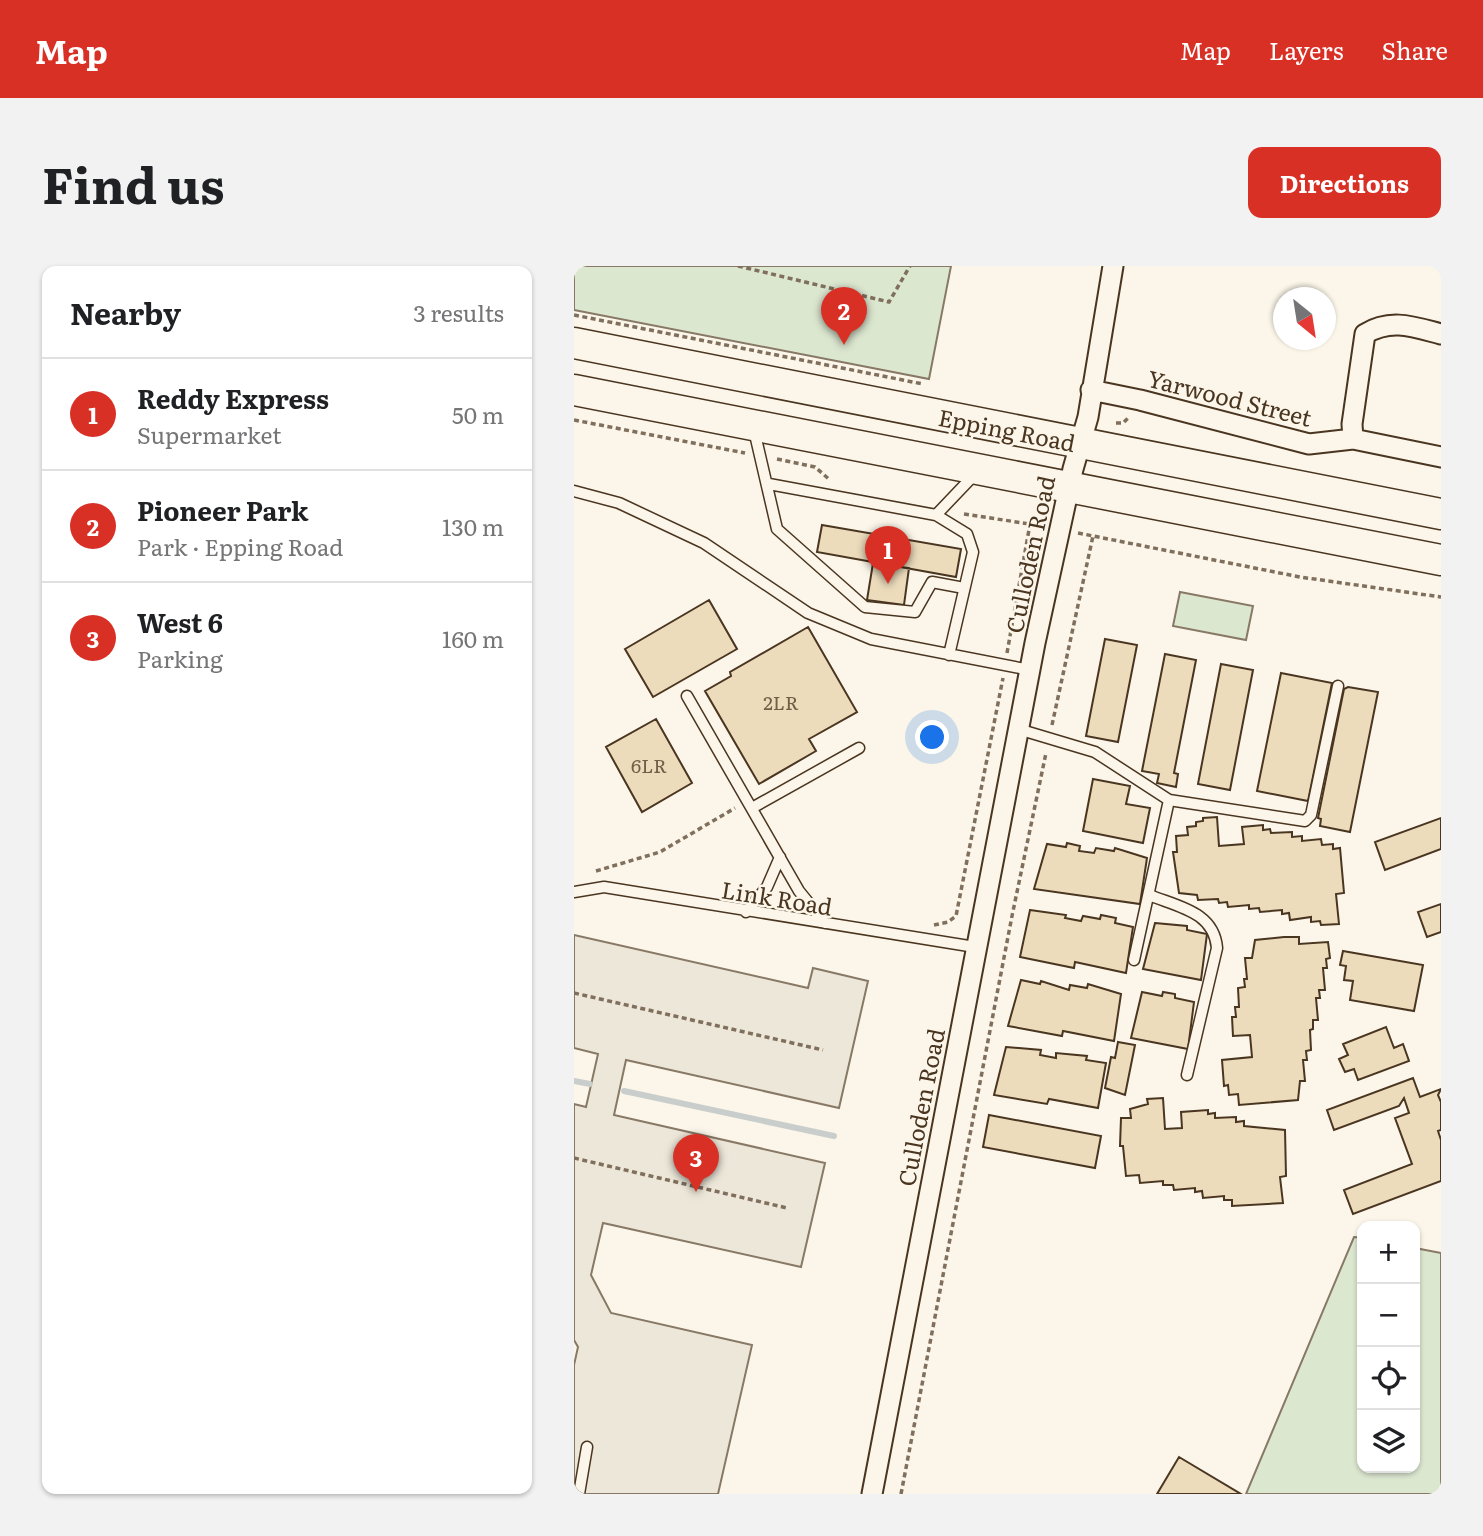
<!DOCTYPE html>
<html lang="en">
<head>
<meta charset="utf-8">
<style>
	:root { --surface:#fff; --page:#f2f2f2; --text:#202124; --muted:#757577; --line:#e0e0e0; --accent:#d93025 }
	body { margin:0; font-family:Literata,serif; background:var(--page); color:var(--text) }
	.controls { position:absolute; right:21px; bottom:21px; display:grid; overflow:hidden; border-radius:14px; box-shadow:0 2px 5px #0004 }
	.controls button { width:63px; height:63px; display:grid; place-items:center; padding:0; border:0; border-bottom:2px solid var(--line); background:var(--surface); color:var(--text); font:35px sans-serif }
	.compass { position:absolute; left:699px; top:21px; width:63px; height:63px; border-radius:50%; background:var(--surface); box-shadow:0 2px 5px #0004; rotate:150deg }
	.you { position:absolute; left:359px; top:472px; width:24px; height:24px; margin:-18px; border:5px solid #fff; border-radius:50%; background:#1a73e8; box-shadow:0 0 0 10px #1a73e833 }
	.badge { display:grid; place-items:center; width:46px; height:46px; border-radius:50%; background:var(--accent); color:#fff; font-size:23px; font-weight:700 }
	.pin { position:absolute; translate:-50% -58px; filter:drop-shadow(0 2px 4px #0008) }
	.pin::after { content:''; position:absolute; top:37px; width:24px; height:21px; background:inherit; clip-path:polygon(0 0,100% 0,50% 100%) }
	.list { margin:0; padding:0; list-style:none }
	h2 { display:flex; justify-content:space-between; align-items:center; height:91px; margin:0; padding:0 28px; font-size:30px }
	h2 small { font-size:23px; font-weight:400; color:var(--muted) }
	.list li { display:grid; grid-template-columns:46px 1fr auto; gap:21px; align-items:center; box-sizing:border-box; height:112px; padding:0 28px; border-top:2px solid var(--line) }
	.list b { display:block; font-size:26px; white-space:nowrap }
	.list p { margin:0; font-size:23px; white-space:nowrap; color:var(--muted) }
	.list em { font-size:23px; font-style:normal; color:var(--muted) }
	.icon { flex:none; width:38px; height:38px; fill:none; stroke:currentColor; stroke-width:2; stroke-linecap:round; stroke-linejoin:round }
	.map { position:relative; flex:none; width:867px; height:1228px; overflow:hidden; border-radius:14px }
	header { display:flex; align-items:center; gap:42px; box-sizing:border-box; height:98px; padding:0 35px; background:var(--accent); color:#fff }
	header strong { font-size:33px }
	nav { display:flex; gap:38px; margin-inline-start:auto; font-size:24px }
	.intro { display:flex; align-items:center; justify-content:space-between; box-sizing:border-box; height:168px; padding:0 42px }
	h1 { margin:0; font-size:49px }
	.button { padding:18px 32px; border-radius:14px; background:var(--accent); color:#fff; font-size:24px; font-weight:700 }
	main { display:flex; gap:42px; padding:0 42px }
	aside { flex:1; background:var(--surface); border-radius:14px; box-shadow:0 2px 5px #0004 }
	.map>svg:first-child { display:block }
</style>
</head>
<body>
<header>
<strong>Map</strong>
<nav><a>Map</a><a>Layers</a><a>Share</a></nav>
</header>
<div class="intro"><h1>Find us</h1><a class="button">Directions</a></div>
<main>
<aside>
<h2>Nearby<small>3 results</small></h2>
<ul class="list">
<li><span class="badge">1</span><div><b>Reddy Express</b><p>Supermarket</p></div><em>50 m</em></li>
<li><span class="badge">2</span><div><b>Pioneer Park</b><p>Park · Epping Road</p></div><em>130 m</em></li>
<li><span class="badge">3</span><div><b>West 6</b><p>Parking</p></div><em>160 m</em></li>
</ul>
</aside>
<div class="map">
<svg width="867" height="1228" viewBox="0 0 867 1228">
	<rect width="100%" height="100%" fill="#fbf6e9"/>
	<path fill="#dce7d0" stroke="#887966" stroke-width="2" d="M 0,0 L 377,0 L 355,113 L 0,44 Z
		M 606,326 L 679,340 L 672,374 L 599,360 Z
		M 780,971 L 788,972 L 788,1202 L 841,1202 L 841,982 L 867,987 L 867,1228 L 672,1228 Z"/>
	<path fill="#ede7d9" stroke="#887966" stroke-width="2" d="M 0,669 L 234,722 L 239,702 L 294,715 L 265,842 L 52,794 L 40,849 L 251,897 L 227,1001 L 29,957 L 17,1009 L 37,1047 L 178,1079 L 144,1228 L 0,1228 L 0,1099 L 4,1081 L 0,1074 L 0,838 L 12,841 L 24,788 L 0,782 Z"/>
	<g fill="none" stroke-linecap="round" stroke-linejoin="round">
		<path stroke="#c9cecd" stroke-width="6" d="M 0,815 L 16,818
			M 50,825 L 260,870"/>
	</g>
	<path fill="#ecdcbc" stroke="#4a3520" stroke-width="2" d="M 248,259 L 387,283 L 382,311 L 243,286 Z
		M 299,297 L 335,302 L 330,339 L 293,334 Z
		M 135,334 L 163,383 L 79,431 L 51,383 Z
		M 234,361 L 283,446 L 235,473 L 242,485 L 185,518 L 131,425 L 157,410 L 156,406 Z
		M 531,373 L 563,379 L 544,476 L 512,470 Z
		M 591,388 L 622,394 L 600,507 L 604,508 L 602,521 L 583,517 L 585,508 L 568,505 Z
		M 647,398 L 679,404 L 656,524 L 624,518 Z
		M 707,407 L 758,417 L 734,535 L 683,525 Z
		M 774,421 L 804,426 L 776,566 L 746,560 L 747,553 L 744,552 L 770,423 Z
		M 82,453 L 118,517 L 68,546 L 32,481 Z
		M 519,513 L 556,520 L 552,538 L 576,542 L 569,577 L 509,565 Z
		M 643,551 L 645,580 L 670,578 L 668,561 L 689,559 L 689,564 L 696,563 L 697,567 L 718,566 L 718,571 L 728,570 L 728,575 L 747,573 L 748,579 L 759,578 L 759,583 L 766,582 L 770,627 L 762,628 L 765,658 L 747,659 L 746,655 L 737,656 L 737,651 L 716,654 L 715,647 L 708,648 L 708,644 L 686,646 L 685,642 L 675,643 L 675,639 L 654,641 L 653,636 L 645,637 L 644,633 L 624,634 L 623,629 L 605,627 L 599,586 L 603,586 L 602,570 L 614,569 L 613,561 L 622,560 L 622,556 L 629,555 L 629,552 Z
		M 867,552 L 867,583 L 811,604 L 801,576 Z
		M 493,577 L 506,580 L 505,585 L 520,587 L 522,582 L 540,585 L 541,582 L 573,592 L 566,638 L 460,623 L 473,578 L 492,581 Z
		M 867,638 L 867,666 L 853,671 L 844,646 Z
		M 456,644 L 492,649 L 491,652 L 507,655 L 509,650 L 526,653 L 527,649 L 542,652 L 541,657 L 559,661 L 552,707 L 501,696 L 500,702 L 446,691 Z
		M 581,657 L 613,660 L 613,664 L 633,668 L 627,714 L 569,703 Z
		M 710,671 L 725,671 L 725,678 L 754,676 L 756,692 L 752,693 L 753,702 L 749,702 L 751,724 L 745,724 L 746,732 L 742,732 L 744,754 L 739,754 L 739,763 L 736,764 L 737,784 L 732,785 L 733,794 L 729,794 L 731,815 L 726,815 L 724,834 L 665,839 L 664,828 L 655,829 L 654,819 L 650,820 L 648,794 L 678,791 L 676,769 L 659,770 L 658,751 L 662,751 L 661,741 L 665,741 L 664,722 L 671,721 L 670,713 L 673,713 L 671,692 L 678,692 L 681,674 Z
		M 769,685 L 849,699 L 840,745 L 776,734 L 779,715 L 770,714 L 772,700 L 766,699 Z
		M 447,714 L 466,718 L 467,715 L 495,724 L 496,719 L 513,722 L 514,718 L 547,728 L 540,775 L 489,765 L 488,770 L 434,760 Z
		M 568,726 L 588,730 L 589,726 L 601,728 L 601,732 L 620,736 L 614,783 L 557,772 Z
		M 812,761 L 820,782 L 829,778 L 835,795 L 784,814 L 780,803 L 771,806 L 765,793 L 774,789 L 769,778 Z
		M 544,776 L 561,779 L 551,829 L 531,822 L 537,791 L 541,792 Z
		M 432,781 L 467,784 L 466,789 L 482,792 L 482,787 L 513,790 L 512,794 L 532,797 L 524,842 L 475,833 L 473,838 L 420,829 Z
		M 839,812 L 846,831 L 867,823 L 864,829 L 867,836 L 867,864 L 864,865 L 867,874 L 867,915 L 779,948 L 770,924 L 838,898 L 821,852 L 835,847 L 830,832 L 825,840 L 760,864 L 753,844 Z
		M 589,832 L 591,863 L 608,862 L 607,846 L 634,844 L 634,848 L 641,847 L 641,852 L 662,851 L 662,856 L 670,855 L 670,860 L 711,864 L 712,910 L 706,911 L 709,937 L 658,940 L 658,934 L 650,934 L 650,930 L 629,932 L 628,925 L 621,926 L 621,922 L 600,924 L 599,919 L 589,919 L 589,915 L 566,917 L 565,909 L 552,910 L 549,880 L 546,880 L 547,852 L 557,852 L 556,843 L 574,838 L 573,833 Z
		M 415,849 L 527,870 L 521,902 L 409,881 Z
		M 605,1191 L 667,1228 L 583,1228 Z"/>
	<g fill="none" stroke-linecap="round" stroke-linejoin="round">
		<defs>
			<path id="lane" d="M 180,164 L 203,263 L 291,341 L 341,346 L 358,316 L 390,322
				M 195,218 L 362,249 L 393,268 L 399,286 L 375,389
				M 0,225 L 45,237 L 130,277 L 234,347 L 297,373 L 456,404
				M 362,249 L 402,207
				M 113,430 L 225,625 L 251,657
				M 444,463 L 521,486 L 595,534 L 731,555 L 737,549 L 764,420
				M 178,542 L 285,482
				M 0,626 L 30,621 L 401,681
				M 575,629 C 605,641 640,646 643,682 L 613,809
				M 172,646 L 193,621 L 206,591
				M 560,694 L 595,534
				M 5,1228 L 13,1181"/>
			<path id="street" d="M 517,124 L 566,134 L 735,178 L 779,173 L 867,191
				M 779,173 L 778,158 L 791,68 C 817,52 840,61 867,68
				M 298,1228 L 461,377 L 499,203 L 514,151 L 539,0"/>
			<path id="primary" d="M 0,77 L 867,248
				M 0,124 L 867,294"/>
		</defs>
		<use href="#lane" stroke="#4a3520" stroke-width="13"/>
		<use href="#street" stroke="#4a3520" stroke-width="23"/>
		<use href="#primary" stroke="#4a3520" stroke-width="33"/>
		<path stroke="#7f6f5c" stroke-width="3.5" stroke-dasharray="5 3.5" stroke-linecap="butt" d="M 164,0 L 315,36 L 336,0
			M 0,49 L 349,118
			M 0,154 L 171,187
			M 542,157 L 549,157 L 556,150
			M 203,193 L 241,201 L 256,214
			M 390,248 L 469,260
			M 504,267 L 726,311 L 867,331
			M 433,387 L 456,258
			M 478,459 L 519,270
			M 22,605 L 86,586 L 161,542
			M 360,659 L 374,656 L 382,650 L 429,412
			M 0,727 L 249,784
			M 0,892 L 213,942
			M 327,1228 L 438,650 L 472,487"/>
		<use href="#lane" stroke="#fbf6e9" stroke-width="10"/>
		<use href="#street" stroke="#fbf6e9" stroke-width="19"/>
		<use href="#primary" stroke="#fbf6e9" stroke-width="30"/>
	</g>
	<g text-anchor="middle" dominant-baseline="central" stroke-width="5" stroke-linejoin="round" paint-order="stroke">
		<g font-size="19" fill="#725f47">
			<text x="207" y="436">2LR</text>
			<text x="75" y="499">6LR</text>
		</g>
		<g font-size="23" fill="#4a3520" stroke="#fbf6e9">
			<text transform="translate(656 131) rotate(14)">Yarwood Street</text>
			<text transform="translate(433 163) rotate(11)">Epping Road</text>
			<text transform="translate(455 288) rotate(-78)">Culloden Road</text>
			<text transform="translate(203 631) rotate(9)">Link Road</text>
			<text transform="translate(346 841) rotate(-79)">Culloden Road</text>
		</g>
	</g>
</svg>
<div class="controls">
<button>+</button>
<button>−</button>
<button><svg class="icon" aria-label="locate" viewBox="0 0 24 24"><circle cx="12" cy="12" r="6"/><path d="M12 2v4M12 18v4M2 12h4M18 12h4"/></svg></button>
<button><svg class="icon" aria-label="layers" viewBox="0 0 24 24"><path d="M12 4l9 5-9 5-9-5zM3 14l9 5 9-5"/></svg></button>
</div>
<svg class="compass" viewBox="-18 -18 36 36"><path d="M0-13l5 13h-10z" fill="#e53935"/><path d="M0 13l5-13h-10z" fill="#757577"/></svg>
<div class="you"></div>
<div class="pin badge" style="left:314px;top:318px">1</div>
<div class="pin badge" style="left:270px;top:79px">2</div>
<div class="pin badge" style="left:122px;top:926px">3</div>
</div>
</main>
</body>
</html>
